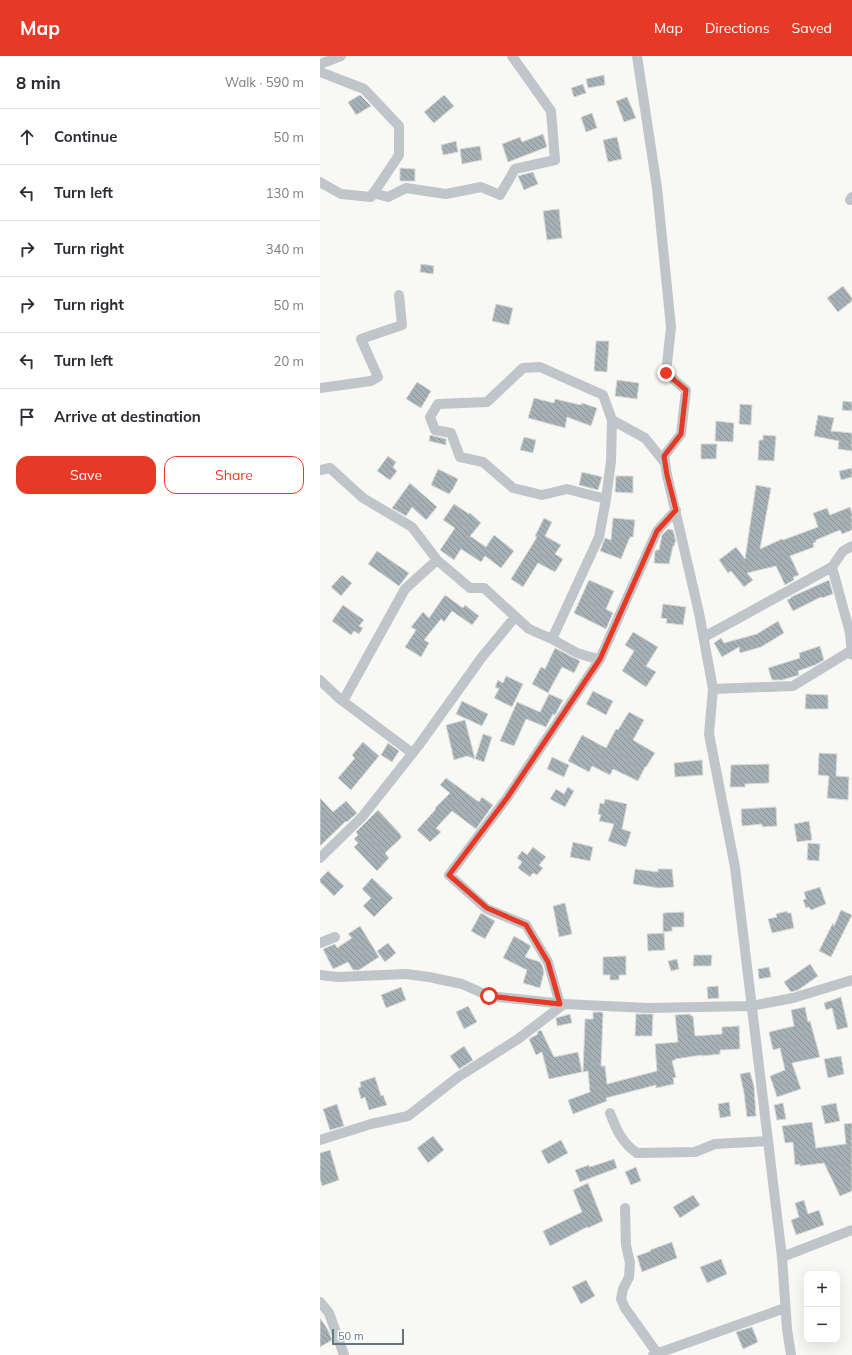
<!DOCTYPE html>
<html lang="en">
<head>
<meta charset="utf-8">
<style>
	:root { --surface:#fff; --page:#f2f2f3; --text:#2b2b33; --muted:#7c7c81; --line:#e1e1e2; --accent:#e63a27 }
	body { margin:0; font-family:Mulish,sans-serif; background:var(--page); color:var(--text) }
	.controls { position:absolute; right:12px; bottom:12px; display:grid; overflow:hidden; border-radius:8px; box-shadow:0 4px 16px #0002 }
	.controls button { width:36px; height:36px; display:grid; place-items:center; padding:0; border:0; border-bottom:1px solid var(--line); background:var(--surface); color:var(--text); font:20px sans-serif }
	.scale { position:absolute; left:12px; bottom:10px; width:72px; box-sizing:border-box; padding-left:4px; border:2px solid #627881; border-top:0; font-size:11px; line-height:14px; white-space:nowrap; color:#627881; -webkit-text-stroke:3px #fff; paint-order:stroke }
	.stop { position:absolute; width:12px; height:12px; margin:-9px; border:3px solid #e63a27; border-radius:50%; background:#fff }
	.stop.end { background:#e63a27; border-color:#fff; box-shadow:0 1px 4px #0008 }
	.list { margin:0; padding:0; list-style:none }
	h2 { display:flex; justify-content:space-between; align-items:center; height:52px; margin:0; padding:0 16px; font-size:17px }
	h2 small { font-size:13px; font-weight:400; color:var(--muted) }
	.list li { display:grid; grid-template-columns:26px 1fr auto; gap:12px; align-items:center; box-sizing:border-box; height:56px; padding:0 16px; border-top:1px solid var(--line) }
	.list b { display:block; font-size:15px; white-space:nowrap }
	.list em { font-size:13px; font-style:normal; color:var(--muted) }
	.actions { display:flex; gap:8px; padding:12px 16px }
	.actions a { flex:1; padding:9px 0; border:1px solid var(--accent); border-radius:12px; text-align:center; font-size:14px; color:var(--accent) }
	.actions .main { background:var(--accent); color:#fff }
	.icon { flex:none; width:22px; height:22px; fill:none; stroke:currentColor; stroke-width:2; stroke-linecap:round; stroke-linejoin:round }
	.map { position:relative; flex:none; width:532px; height:1299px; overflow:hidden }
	header { display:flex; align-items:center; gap:24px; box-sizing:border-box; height:56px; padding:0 20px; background:var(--accent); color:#fff }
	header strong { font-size:19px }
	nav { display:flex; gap:22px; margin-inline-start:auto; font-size:14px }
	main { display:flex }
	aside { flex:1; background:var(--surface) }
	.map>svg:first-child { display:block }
</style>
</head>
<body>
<header>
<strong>Map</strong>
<nav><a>Map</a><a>Directions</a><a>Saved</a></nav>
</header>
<main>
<aside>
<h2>8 min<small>Walk · 590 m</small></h2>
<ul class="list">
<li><svg class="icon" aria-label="ahead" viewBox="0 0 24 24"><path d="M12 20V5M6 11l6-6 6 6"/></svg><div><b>Continue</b></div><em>50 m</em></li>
<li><svg class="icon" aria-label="left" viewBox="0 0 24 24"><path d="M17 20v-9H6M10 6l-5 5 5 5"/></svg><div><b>Turn left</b></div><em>130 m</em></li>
<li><svg class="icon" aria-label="right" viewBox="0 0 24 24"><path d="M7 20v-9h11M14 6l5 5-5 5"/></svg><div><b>Turn right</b></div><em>340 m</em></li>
<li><svg class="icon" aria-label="right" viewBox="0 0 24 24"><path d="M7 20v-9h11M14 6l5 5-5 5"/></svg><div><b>Turn right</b></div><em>50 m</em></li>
<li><svg class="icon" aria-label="left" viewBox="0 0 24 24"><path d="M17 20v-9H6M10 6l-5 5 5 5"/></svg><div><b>Turn left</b></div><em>20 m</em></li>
<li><svg class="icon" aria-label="arrive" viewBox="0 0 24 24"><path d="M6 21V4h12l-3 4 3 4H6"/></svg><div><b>Arrive at destination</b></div></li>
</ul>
<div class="actions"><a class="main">Save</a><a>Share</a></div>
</aside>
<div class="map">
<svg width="532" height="1299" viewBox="0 0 532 1299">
	<defs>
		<pattern id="building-back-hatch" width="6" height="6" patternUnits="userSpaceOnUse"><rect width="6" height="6" fill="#a5b1b5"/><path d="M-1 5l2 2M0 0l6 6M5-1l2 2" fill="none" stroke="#8a9599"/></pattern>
	</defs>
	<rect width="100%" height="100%" fill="#f8f8f5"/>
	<path fill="url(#building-back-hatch)" stroke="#dad9d7" d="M 284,19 L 285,29 L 268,32 L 266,23 Z
		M 263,28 L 266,37 L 254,41 L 251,32 Z
		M 40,39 L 51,50 L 36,59 L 28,46 Z
		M 124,39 L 134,50 L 114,67 L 104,56 Z
		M 307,41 L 316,62 L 304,66 L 296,45 Z
		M 272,57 L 277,72 L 266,76 L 261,61 Z
		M 223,78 L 227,91 L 188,106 L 182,88 L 200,81 L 202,86 Z
		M 297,81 L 302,103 L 288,106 L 283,84 Z
		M 136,85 L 138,96 L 123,99 L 121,89 Z
		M 160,90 L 162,104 L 142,108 L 140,93 Z
		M 80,112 L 95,113 L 95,125 L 80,125 Z
		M 213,116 L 218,128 L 204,134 L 198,120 Z
		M 239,153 L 242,182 L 227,184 L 223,155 Z
		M 101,208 L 114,210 L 113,218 L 100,216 Z
		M 523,230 L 532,242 L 532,245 L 518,256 L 507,242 Z
		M 176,248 L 193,252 L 189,269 L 172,265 Z
		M 276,285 L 289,285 L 287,316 L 274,315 Z
		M 297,324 L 319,327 L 317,343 L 295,340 Z
		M 97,326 L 111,335 L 101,352 L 86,343 Z
		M 214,342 L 234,347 L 235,343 L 261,349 L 262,347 L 277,352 L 271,370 L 247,361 L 245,372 L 208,362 Z
		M 523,345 L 532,346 L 532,355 L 522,354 Z
		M 420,348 L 432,349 L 431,369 L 419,368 Z
		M 498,359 L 514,362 L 511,375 L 532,377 L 532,395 L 518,393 L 519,385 L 494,380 Z
		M 396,365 L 414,367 L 413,386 L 395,385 Z
		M 110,379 L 126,383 L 126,389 L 109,385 Z
		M 443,379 L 456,380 L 454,405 L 438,404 L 439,384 L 443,384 Z
		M 204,381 L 216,384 L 213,397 L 200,394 Z
		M 381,388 L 397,388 L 396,403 L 381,403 Z
		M 68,400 L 76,406 L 73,411 L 77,415 L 70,424 L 57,415 Z
		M 532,412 L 532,421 L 521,424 L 519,415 Z
		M 118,413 L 138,423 L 133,433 L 129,438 L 111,429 Z
		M 262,416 L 282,421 L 278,434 L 259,429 Z
		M 296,420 L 313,420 L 313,437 L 295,436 Z
		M 90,427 L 117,451 L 106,464 L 92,451 L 86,460 L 72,452 Z
		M 436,429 L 451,432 L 440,493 L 462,483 L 463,484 L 498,471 L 493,457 L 507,452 L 510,459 L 530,451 L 532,457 L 532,474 L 522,478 L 520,474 L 496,484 L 496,486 L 493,487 L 494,491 L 470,500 L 479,519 L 473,521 L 474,524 L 465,529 L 456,510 L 427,517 L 433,524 L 424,531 L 411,515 L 408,517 L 399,504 L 416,491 L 425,503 Z
		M 134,448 L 149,458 L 150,457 L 161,467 L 150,480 L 166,491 L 174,479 L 194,495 L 181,512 L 165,500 L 161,506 L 141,493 L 134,504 L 120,494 L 135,472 L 123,464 Z
		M 224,462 L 232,466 L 225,480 L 241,489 L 235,498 L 243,503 L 235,516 L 218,507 L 203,531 L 191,523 L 217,481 L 215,480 Z
		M 293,462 L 315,464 L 313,481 L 310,481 L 301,503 L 280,495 L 285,482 L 291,484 Z
		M 348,473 L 353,474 L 356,486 L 355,486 L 354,490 L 353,490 L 349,508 L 334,507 L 335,495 L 336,494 L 339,494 L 342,479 Z
		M 57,495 L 89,517 L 79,530 L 48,508 Z
		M 22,519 L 32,527 L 21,540 L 11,531 Z
		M 269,524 L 294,535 L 286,553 L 293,557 L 286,573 L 254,557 Z
		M 509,524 L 513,538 L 502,542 L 501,541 L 473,555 L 467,544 L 471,542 L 471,541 Z
		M 125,539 L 143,552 L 145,549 L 159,560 L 152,569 L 132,555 L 124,566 L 121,563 L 104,584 L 109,587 L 101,601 L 85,591 L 96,574 L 91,571 L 103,556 L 109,562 Z
		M 343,548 L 366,551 L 363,569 L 346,567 L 347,563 L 341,562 Z
		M 23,549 L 44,564 L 39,570 L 43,572 L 39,578 L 34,575 L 31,579 L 12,565 Z
		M 458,565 L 464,577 L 441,591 L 420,597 L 419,591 L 402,601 L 394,587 L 401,582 L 404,587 L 437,578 Z
		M 313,576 L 338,591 L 326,610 L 336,616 L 326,631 L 302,615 L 314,595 L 305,589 Z
		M 500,590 L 504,604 L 495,609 L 478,615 L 479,619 L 462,624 L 452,624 L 448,612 L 480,602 L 479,597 Z
		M 235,592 L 260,605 L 254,617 L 242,611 L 228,637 L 212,628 L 221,611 L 225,613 Z
		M 186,620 L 203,628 L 192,651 L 174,642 L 179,633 L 175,631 L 178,624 L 183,627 Z
		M 273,635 L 293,645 L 286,659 L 266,648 Z
		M 229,638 L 243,644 L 235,659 L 233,658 L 226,671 L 206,663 L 194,690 L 180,685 L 197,646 L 220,656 Z
		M 486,638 L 508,639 L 508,653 L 485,653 Z
		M 142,645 L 168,658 L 162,670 L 136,658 Z
		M 309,656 L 324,664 L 313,684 L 335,697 L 326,711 L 325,711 L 318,725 L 293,713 L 290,719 L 272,710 L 269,716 L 248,705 L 262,679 L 286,692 L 296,673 L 298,674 Z
		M 145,664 L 155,703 L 163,678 L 172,681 L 164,706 L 147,700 L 134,704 L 126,669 Z
		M 43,686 L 59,700 L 31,734 L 18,722 L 35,702 L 32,699 Z
		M 68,687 L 79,695 L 72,706 L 61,699 Z
		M 499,697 L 517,698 L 516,720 L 529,721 L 528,744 L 507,742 L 509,720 L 498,719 Z
		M 232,701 L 249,709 L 244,721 L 227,713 Z
		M 382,704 L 383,719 L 355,721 L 354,707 Z
		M 449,708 L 449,727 L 425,728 L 425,731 L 410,731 L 411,709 Z
		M 126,722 L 159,746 L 162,741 L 173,749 L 156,773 L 132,755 L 116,772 L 121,776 L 110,786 L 97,774 L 116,753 L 115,752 L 130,737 L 120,729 Z
		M 248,731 L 254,735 L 245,751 L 230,743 L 236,733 L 244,738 Z
		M 0,742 L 13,756 L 26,745 L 37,757 L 27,766 L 26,765 L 0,790 Z
		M 285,743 L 307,748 L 302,773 L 311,776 L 306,791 L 288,785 L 294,768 L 279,765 L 281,759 L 278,758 L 280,747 L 284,748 Z
		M 456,751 L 457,770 L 442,771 L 442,768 L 422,770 L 421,753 Z
		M 58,754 L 81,779 L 81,782 L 65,797 L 69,802 L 57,815 L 34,791 L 38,787 L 34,783 L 38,779 L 36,776 Z
		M 489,765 L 492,784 L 477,786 L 474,768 Z
		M 253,786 L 273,791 L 270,805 L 250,801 Z
		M 488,787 L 500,788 L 499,805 L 487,804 Z
		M 213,791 L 226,801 L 219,809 L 223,812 L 217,819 L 213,817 L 210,821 L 198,812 L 202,806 L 197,802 L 202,795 L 207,799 Z
		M 315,813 L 338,816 L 338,813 L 352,813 L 354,831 L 339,832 L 313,828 Z
		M 8,815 L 24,830 L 14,840 L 0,826 L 0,823 Z
		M 52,822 L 73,842 L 54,861 L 43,850 L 51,842 L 42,833 Z
		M 500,831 L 506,848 L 491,854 L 489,851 L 486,852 L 483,844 L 486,843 L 484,836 Z
		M 245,847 L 252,878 L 239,881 L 233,850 Z
		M 521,854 L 532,859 L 511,901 L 499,895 L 513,867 L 514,870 Z
		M 467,855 L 467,857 L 471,857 L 474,872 L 452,877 L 448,863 L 457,861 L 456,858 Z
		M 364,856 L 364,871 L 352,871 L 352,875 L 343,876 L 343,857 Z
		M 161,857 L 175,865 L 165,883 L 151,875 Z
		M 40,870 L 59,901 L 39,914 L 33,914 L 28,906 L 13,913 L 3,893 L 15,888 L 17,892 L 32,882 L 28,878 Z
		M 344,877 L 345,894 L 328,895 L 327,878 Z
		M 194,880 L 211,890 L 205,901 L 220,906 L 222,909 L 224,916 L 220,932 L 203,927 L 207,914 L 183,902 Z
		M 68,887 L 76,897 L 65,906 L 57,895 Z
		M 374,899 L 392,899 L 391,910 L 373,910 Z
		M 306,900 L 306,919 L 299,919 L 299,924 L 290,924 L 290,919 L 283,919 L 283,901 Z
		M 357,903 L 359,913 L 351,915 L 348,905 Z
		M 490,908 L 498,920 L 478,934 L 471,936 L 464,926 Z
		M 449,911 L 451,921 L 439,923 L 438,913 Z
		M 398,930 L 399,942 L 388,943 L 387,931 Z
		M 81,931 L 86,944 L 66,952 L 61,939 Z
		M 521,941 L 528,971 L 517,974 L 512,952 L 506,954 L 504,947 Z
		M 148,950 L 157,966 L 144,973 L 136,956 Z
		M 485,951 L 488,966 L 490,965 L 500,1001 L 472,1007 L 481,1033 L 457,1041 L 450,1020 L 465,1014 L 460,992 L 453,994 L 449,976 L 474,970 L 471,954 Z
		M 273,956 L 282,956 L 283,958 L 281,1010 L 285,1010 L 287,1028 L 337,1015 L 335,988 L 358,986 L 355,959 L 370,958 L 371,960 L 373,960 L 375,980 L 402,978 L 402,971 L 419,970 L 420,993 L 400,994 L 400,998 L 382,1000 L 382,999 L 355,1003 L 355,1004 L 352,1005 L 356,1021 L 353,1022 L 354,1028 L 336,1032 L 336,1029 L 286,1042 L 287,1045 L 253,1058 L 248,1044 L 270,1036 L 268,1015 L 263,1016 L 265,963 L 273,963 Z
		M 250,958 L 252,967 L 237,970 L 236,962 Z
		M 316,958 L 333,958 L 332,980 L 315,980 Z
		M 221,974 L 234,1001 L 258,996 L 262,1016 L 229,1023 L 222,996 L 216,999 L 209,983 L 218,978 L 217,976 Z
		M 144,990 L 153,1004 L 139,1013 L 130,1000 Z
		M 521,1000 L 524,1018 L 508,1022 L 504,1003 Z
		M 430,1016 L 434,1030 L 436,1060 L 427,1061 L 424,1037 L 420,1018 Z
		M 55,1021 L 61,1040 L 63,1039 L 67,1049 L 49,1054 L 45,1041 L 41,1043 L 38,1032 L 41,1031 L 40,1026 Z
		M 409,1046 L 411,1060 L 400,1062 L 398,1048 Z
		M 463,1047 L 466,1063 L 457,1064 L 454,1049 Z
		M 516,1047 L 520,1065 L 505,1068 L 501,1050 Z
		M 17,1048 L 24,1070 L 10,1074 L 3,1053 Z
		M 492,1066 L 496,1092 L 526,1088 L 524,1068 L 532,1067 L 532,1135 L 520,1140 L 504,1107 L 480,1110 L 480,1108 L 475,1109 L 473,1086 L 465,1087 L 462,1070 Z
		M 113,1080 L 124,1094 L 108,1107 L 97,1092 Z
		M 241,1084 L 248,1097 L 228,1108 L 221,1095 Z
		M 10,1094 L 19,1124 L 2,1130 L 0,1122 L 0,1097 Z
		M 294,1103 L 297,1112 L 260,1126 L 255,1114 L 269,1109 L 270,1111 Z
		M 316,1111 L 321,1125 L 311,1129 L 305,1116 Z
		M 268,1127 L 283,1165 L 268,1172 L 267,1171 L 230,1190 L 223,1175 L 262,1156 L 253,1134 Z
		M 373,1139 L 380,1149 L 360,1162 L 353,1151 Z
		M 484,1144 L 488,1158 L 499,1154 L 504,1169 L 476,1179 L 471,1164 L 479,1161 L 475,1147 Z
		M 352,1186 L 357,1202 L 322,1216 L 317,1200 L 331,1195 L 330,1194 Z
		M 401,1203 L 407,1218 L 387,1227 L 380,1211 Z
		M 266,1224 L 275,1240 L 261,1248 L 252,1231 Z
		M 0,1262 L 8,1274 L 12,1284 L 0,1291 Z
		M 432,1271 L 438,1286 L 423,1293 L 416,1276 Z"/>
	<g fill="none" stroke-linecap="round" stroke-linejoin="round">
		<path stroke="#bfc5c8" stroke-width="10" d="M 317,0 L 337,132 L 351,271 L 346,317 L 366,334 L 361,378 L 344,400 L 347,419 L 379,557 L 393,633 L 389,678 L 415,811 L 462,1201 L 467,1273 L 471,1299
			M 0,8 L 21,0
			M 0,16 L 44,33 L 79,70 L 79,99 L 51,141 L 21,138 L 0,126
			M 53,137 L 68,141 L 86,132 L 126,138 L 161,131 L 180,139 L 195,113 L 235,104 L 231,55 L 192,0
			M 530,144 L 532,141
			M 0,332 L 51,325 L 58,321 L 41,283 L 82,269 L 79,239
			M 0,414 L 10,412 L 43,442 L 92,471 L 117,504 L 150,532 L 164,532 L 209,573 L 232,583 L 257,597 L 270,601 L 280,603
			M 286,443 L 247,433 L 222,439 L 193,432 L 163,406 L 140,401 L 131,377 L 115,374 L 110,361 L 118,348 L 167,346 L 203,312 L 220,311 L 283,339 L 292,364 L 325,382 L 345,407
			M 512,511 L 530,577 L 532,599
			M 384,581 L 512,511 L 523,495 L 532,490
			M 232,583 L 279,481 L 286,443 L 291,405 L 292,364
			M 0,624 L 20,643 L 92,697
			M 393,633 L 473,630 L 532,594
			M 23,645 L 85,533 L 117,504
			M 0,802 L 42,761 L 99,689 L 162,601 L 195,561
			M 0,887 L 15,881
			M 0,919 L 18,921 L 86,918 L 109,921 L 142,928 L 169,940 L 244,948 L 327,952 L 431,950 L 473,942 L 532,924
			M 240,948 L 228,906 L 206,869 L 167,853 L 129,819 L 187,742 L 280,603 L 337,475 L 356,454
			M 290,1057 C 296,1073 302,1087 317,1097 L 375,1096 L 395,1088 L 448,1085
			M 0,1084 L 51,1068 L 88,1060 L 138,1021 L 198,983 L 244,948
			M 305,1152 L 306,1189 L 310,1207 L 309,1221 L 303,1233 L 301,1243 L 305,1252 L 337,1297
			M 462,1201 L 532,1174
			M 0,1246 L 9,1257 L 24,1299
			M 333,1299 L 465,1252"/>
	</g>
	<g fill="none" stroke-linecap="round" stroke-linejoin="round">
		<path stroke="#e63a27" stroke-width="5" d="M 169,940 L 240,948 L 228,906 L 206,869 L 167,852 L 129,819 L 187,742 L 280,603 L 337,475 L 356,454 L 347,419 L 344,400 L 361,378 L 366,334 L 346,317"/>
	</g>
</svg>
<div class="controls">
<button>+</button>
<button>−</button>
</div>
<div class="scale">50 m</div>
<div class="stop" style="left:169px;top:940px"></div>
<div class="stop end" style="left:346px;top:317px"></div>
</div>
</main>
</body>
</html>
